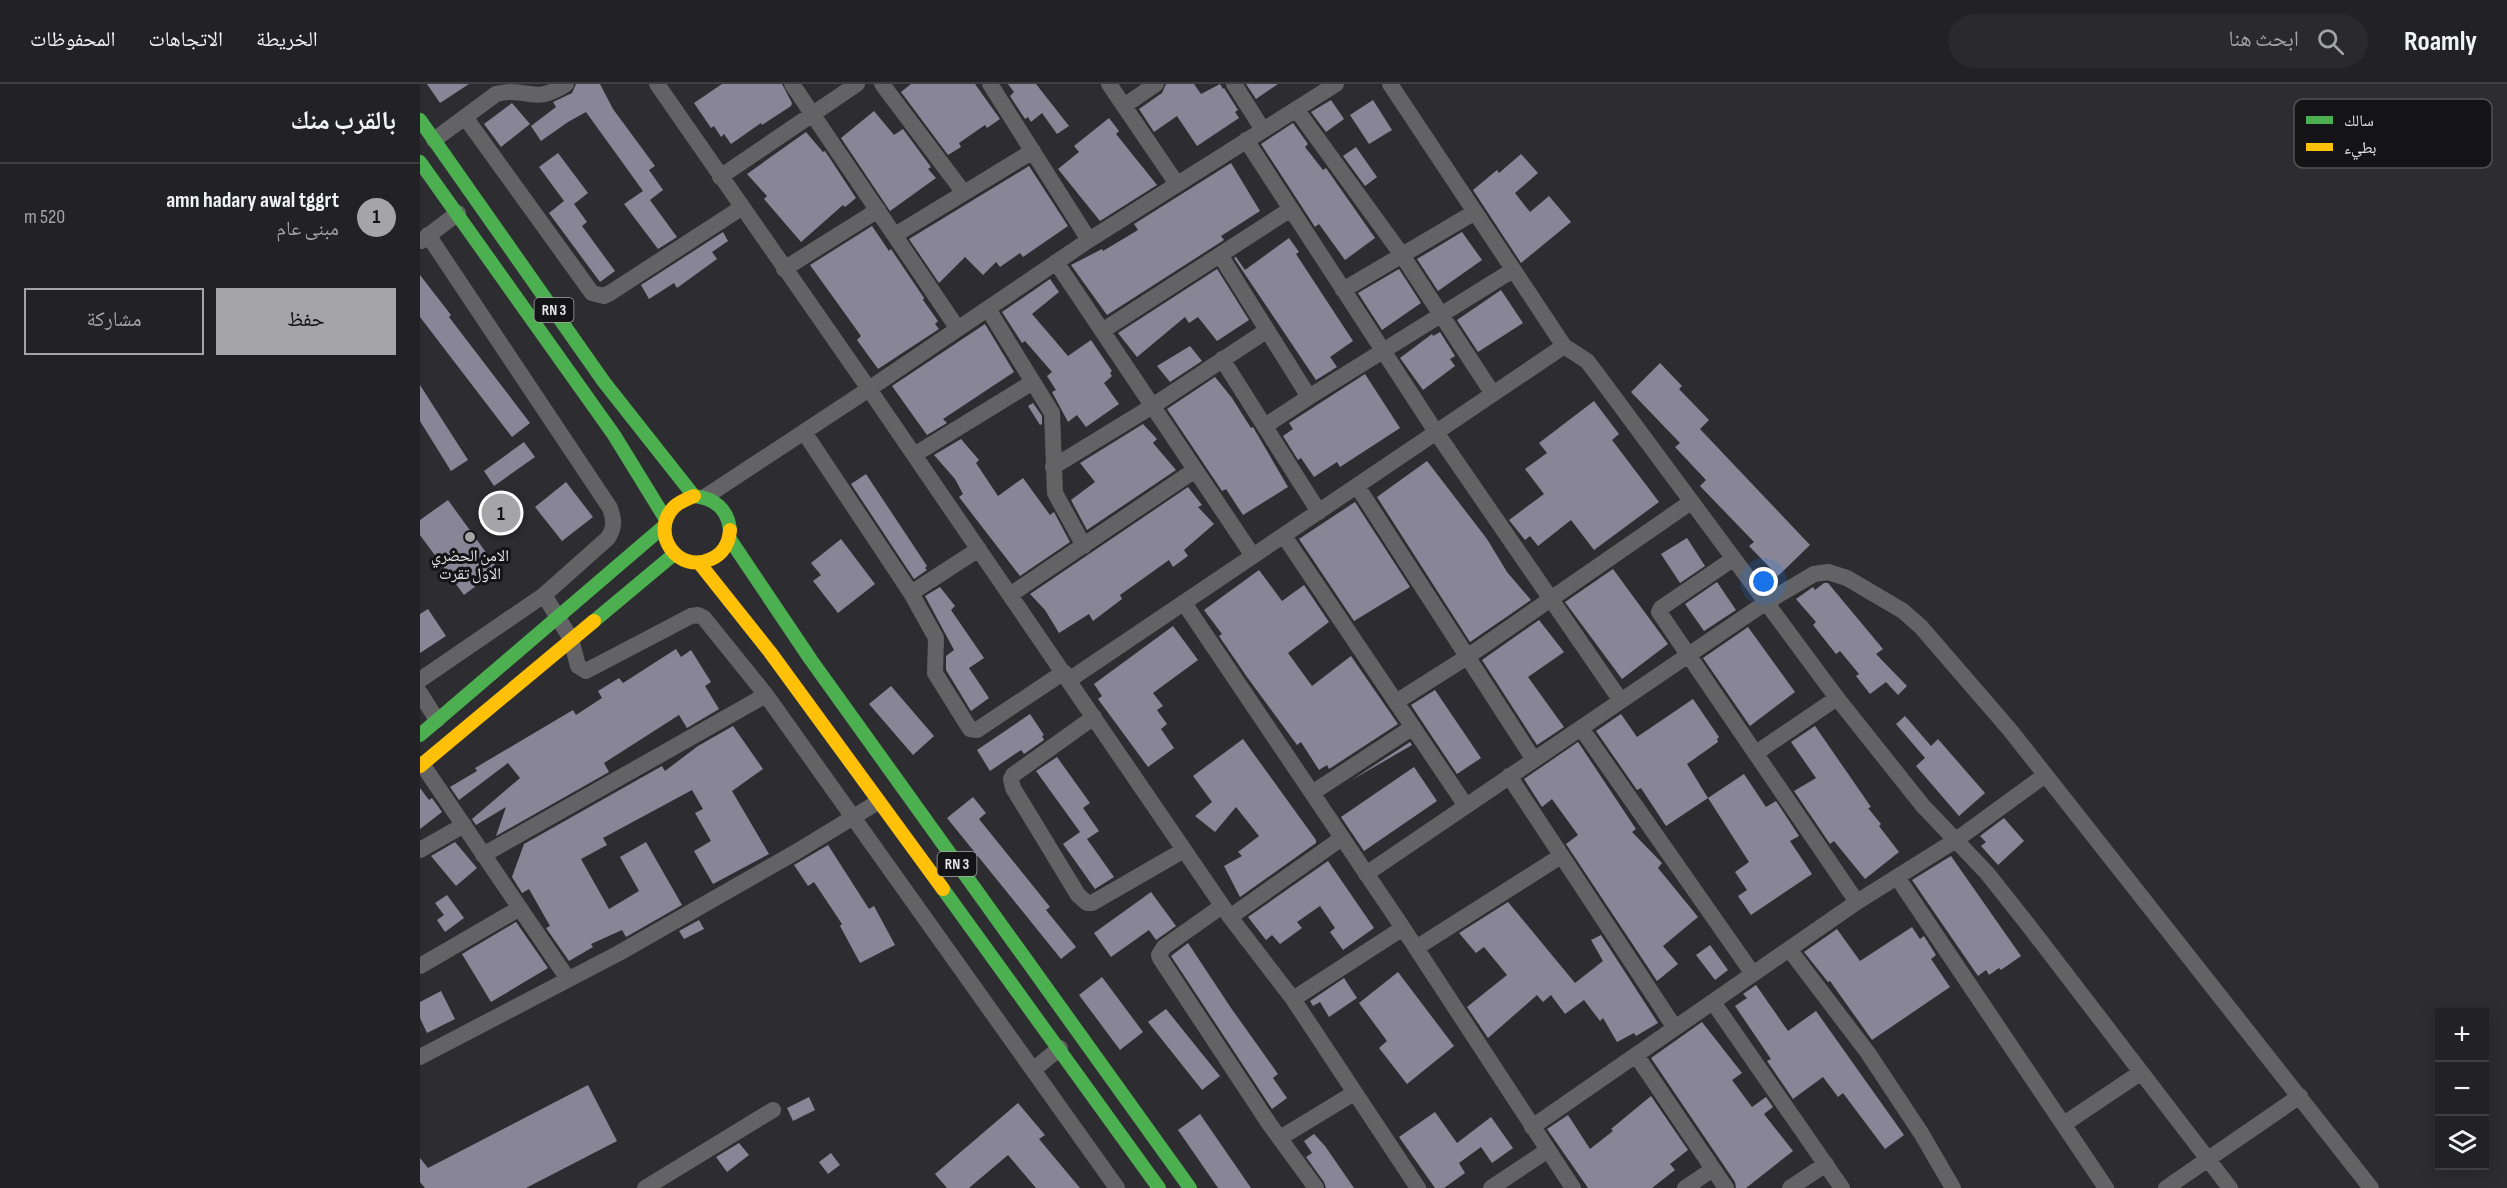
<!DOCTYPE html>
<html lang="ar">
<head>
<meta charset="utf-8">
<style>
	:root { --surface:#222125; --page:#2a292d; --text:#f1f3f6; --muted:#a2a3a7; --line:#3f3e42; --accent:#a5a4a9 }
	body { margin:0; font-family:"Sofia Sans Condensed","Noto Naskh Arabic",sans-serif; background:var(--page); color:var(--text); direction:rtl }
	.controls { position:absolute; right:18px; bottom:18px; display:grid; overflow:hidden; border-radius:0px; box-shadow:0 3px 15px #0003 }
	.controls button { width:54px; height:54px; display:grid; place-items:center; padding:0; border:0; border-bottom:2px solid var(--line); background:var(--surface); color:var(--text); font:30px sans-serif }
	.you { position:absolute; left:1344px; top:498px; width:21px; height:21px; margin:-15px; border:4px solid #fff; border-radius:50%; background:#1a73e8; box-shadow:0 0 0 9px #1a73e833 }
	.badge { display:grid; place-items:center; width:39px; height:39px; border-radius:50%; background:var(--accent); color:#111; font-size:20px; font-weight:700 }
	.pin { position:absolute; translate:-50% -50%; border:3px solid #fff; box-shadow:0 2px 6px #0006 }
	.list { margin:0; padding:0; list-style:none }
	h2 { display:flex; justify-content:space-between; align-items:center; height:78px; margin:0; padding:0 24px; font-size:26px }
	h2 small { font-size:20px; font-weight:400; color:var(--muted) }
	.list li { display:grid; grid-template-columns:39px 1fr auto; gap:18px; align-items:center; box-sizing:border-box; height:108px; padding:0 24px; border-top:2px solid var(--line) }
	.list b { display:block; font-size:22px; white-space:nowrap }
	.list p { margin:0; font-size:20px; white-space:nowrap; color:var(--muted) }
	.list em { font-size:20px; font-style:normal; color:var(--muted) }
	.actions { display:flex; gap:12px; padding:18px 24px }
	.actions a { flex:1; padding:14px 0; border:2px solid var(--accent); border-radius:0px; text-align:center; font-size:21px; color:var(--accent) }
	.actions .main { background:var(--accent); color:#111 }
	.icon { flex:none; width:33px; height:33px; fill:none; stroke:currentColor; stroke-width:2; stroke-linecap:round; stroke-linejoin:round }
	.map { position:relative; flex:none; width:2087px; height:1104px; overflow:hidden; direction:ltr }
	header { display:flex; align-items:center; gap:36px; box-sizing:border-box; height:84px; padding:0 30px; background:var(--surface); border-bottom:2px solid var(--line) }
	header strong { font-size:28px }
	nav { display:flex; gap:33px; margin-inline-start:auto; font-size:21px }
	.search { width:420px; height:54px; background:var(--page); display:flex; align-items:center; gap:15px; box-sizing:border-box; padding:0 21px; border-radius:33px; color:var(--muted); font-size:22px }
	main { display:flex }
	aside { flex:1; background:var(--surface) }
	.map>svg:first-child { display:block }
</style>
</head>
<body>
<header>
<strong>Roamly</strong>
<div class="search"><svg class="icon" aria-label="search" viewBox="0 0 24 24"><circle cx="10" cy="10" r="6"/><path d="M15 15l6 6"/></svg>ابحث هنا</div>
<nav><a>الخريطة</a><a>الاتجاهات</a><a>المحفوظات</a></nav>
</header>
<main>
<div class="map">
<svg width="2087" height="1104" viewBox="0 0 2087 1104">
	<rect width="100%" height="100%" fill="#2d2c31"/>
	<path fill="#888696" d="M 7,0 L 49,0 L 20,19 Z
		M 156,0 L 180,0 L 193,25 L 235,82 L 229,86 L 243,106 L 230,116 L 257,153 L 238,165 L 204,120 L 223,107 L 166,28 L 148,38 L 121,57 L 111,42 L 136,23 L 133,18 L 152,9 Z
		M 302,0 L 362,0 L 372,19 L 371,22 L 342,41 L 341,39 L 311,60 L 304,50 L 301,53 L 294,42 L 291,44 L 274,19 Z
		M 491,0 L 555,0 L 580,35 L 567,44 L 565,41 L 539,59 L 541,63 L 528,71 L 481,8 Z
		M 588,0 L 616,0 L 649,42 L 637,50 L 622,29 L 611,38 L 608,33 L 605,35 L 590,12 L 594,8 Z
		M 746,0 L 774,0 L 781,10 L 800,0 L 803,5 L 804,4 L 818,26 L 815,28 L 819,34 L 777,62 L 757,32 L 734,48 L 719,25 L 742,9 Z
		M 826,0 L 858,0 L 836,15 Z
		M 911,16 L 924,35 L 906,48 L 891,28 Z
		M 953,16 L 972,46 L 949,60 L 930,31 Z
		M 92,19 L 110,40 L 81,63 L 64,40 Z
		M 454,27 L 474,51 L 483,45 L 511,83 L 508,85 L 516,94 L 470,127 L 421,54 Z
		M 689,34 L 699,47 L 696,50 L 737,101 L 680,137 L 638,85 L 659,68 L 654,62 Z
		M 873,39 L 888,60 L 885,63 L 903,86 L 906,84 L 955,154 L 925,176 L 899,140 L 895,143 L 841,60 Z
		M 386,48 L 403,68 L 405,67 L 436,114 L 425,123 L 423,121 L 381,158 L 344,115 L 347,112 L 327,90 Z
		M 936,63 L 957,93 L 945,102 L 923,72 Z
		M 138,69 L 168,109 L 154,120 L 167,138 L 162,142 L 195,187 L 180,198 L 129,129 L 144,117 L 119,83 Z
		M 1101,70 L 1118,89 L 1095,109 L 1110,128 L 1129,112 L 1151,138 L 1101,179 L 1053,106 L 1077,86 L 1079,89 Z
		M 811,79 L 840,127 L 801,152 L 804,156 L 687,231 L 651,181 L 682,165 L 683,167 L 718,146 L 714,140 Z
		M 609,82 L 648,142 L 603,173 L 600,169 L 580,183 L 576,178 L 563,191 L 545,173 L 519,199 L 489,155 Z
		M 452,142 L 469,167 L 471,165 L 504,214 L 503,216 L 518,237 L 515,240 L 519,245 L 458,285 L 437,256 L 441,252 L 390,181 Z
		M 303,148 L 308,157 L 292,168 L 297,175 L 257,204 L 254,199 L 229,215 L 221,201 Z
		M 1042,148 L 1062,176 L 1018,207 L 997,175 Z
		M 869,154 L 879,168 L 876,170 L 933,257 L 910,273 L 917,283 L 896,296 L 814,174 L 816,173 L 825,186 Z
		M 797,185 L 829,236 L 797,257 L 778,233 L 769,239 L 765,233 L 717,273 L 698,249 Z
		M 979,185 L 1001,219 L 962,246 L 938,209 Z
		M 0,191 L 31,231 L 29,233 L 110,339 L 92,353 L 0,233 Z
		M 630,195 L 639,208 L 612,230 L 648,272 L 671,256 L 692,287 L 690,289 L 692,292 L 684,299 L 699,320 L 666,343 L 657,331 L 648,338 L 632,308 L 636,306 L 627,292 L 632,288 L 605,257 L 602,259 L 582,228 Z
		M 1081,206 L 1103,239 L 1058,268 L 1037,236 Z
		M 565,240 L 594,288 L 523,335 L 527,339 L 507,351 L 472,302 Z
		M 1020,248 L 1035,272 L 1030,275 L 1035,282 L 1003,306 L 980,274 L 1012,250 L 1013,252 Z
		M 770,262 L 782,277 L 750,298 L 737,282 Z
		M 1240,279 L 1262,302 L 1259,305 L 1289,336 L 1280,345 L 1390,461 L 1358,492 L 1329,462 L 1334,458 L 1280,402 L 1286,396 L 1255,363 L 1260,359 L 1211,308 Z
		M 945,290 L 980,344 L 920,383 L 917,378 L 894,393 L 881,374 L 878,376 L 863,352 L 873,345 L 869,339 Z
		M 795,293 L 812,314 L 831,344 L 833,343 L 868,403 L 823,431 L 806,405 L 802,407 L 747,325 Z
		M 0,301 L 48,376 L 31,387 L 0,337 Z
		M 1174,317 L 1199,350 L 1192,356 L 1239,418 L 1174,466 L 1151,436 L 1118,462 L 1110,452 L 1105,456 L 1089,436 L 1124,410 L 1105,385 L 1127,369 L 1119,359 Z
		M 613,319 L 622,332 L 622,340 L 620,341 L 608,322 Z
		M 723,340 L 737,355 L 733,359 L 756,386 L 667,446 L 651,416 L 675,398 L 660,379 Z
		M 541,355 L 559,376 L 556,379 L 578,412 L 603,394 L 630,431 L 634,428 L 650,458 L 600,492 L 539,413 L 543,410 L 535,395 L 514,371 Z
		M 104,358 L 115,373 L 74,402 L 64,387 Z
		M 1007,377 L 1067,455 L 1087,488 L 1111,516 L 1050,558 L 957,413 Z
		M 446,390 L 507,482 L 505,484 L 507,486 L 494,495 L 431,400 Z
		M 146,398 L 173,433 L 142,457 L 115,423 Z
		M 768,403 L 782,421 L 778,423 L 794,440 L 764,466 L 768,472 L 753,483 L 749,476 L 700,511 L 702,515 L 673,537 L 669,530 L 639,549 L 625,526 L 610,510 Z
		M 28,416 L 78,485 L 44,511 L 0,451 L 0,436 Z
		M 935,418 L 990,503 L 934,537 L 879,455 Z
		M 1267,454 L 1285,482 L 1260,499 L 1241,470 Z
		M 421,455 L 455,500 L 418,529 L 393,497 L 401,491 L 391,479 Z
		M 1193,485 L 1248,560 L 1202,595 L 1145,518 Z
		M 839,486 L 862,517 L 884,501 L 909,538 L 868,569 L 892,602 L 931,572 L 978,640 L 909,685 L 907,681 L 899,686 L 881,658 L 877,661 L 827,593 L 799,552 L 802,550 L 784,526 Z
		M 1297,498 L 1316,526 L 1284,547 L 1265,520 Z
		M 1404,499 L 1408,499 L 1463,565 L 1456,570 L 1487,602 L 1478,611 L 1466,598 L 1450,610 L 1436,592 L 1439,590 L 1420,567 L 1416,570 L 1393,541 L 1396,538 L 1376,515 L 1393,503 L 1395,506 Z
		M 520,503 L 535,522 L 531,526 L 564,574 L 549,584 L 569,614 L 551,627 L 526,586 L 526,572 L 534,566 L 505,512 Z
		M 8,525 L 26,552 L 0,569 L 0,530 Z
		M 1119,536 L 1144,568 L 1108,593 L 1144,643 L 1117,661 L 1062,576 Z
		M 753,542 L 778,576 L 733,609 L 743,622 L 737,626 L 747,640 L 741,645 L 754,664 L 728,683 L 678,615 L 682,612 L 674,600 Z
		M 1328,543 L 1375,608 L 1330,642 L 1283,574 Z
		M 256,565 L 261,573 L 271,566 L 291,598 L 285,602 L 299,625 L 267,644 L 259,631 L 184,679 L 189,688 L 76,752 L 86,723 L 56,741 L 52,735 L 100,694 L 88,679 L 39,716 L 30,703 L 57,687 L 55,684 L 153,626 L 156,631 L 182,614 L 178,607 L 199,594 L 203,599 Z
		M 471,602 L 514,652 L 493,671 L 449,620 Z
		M 1015,606 L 1061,674 L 1037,690 L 991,621 Z
		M 1273,615 L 1299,653 L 1297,655 L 1298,658 L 1267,680 L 1288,714 L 1246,742 L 1221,704 L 1217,706 L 1176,647 L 1201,630 L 1217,653 Z
		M 610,630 L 624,651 L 622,652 L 624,656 L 604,670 L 601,666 L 570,687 L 557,666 Z
		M 1485,632 L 1511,662 L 1518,655 L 1565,709 L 1539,732 L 1496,682 L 1505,674 L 1476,640 Z
		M 313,642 L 343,685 L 312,707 L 349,770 L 293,800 L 274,767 L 291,757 L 275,729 L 283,725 L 272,706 L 183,754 L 187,761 L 161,775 L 189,825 L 219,807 L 200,773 L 226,758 L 262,821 L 206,853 L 202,846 L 171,860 L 173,863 L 149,877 L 126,844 L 130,842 L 109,805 L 102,809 L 92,793 L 104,760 L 242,682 L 245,687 L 278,662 Z
		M 1395,642 L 1451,723 L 1448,724 L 1461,740 L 1459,742 L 1479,768 L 1445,795 L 1414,757 L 1410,760 L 1374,707 L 1396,694 L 1371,658 Z
		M 823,655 L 896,756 L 896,759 L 820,813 L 804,782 L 822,772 L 818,768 L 839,752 L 816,723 L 795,748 L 775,732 L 792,718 L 773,692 Z
		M 990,658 L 992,661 L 930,697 Z
		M 1158,658 L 1216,745 L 1212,748 L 1242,779 L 1238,784 L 1278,833 L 1243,862 L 1258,880 L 1237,897 L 1146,760 L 1158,751 L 1132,715 L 1122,723 L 1104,695 Z
		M 637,673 L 670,719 L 663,724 L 679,747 L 667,755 L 694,793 L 675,805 L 643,760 L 660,748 L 616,687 Z
		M 994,683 L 1017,717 L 944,767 L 921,733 Z
		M 1324,690 L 1346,723 L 1356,717 L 1379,752 L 1370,757 L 1392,790 L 1331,831 L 1318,812 L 1327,806 L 1315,788 L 1329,778 L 1288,714 Z
		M 0,704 L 9,716 L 12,714 L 22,728 L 0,745 Z
		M 553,713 L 566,729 L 559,735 L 630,823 L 626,826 L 656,863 L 641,875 L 527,734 Z
		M 1584,734 L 1604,757 L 1578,781 L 1561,762 L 1566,758 L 1560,752 Z
		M 35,758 L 57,784 L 36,802 L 11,772 Z
		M 408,761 L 449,825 L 454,822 L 475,861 L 440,879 L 420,842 L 422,840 L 394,798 L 388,802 L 374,781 Z
		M 1531,772 L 1601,872 L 1581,886 L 1579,884 L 1569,891 L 1566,886 L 1558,892 L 1492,796 Z
		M 908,777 L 954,844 L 923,866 L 910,848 L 915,844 L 900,822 L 877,838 L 882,844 L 860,860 L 852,851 L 846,856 L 828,833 Z
		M 731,808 L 756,842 L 736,856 L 729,846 L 691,873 L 674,849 Z
		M 27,811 L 44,834 L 25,848 L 17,836 L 24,831 L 15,819 Z
		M 1088,818 L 1155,899 L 1183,877 L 1171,856 L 1181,851 L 1238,939 L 1216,952 L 1214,949 L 1197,958 L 1183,934 L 1180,937 L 1164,916 L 1145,930 L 1131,911 L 1123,918 L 1117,911 L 1068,954 L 1047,923 L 1087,891 L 1064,863 L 1056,869 L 1039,849 Z
		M 279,836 L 284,845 L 264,855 L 259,847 Z
		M 96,838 L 128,884 L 71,918 L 42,870 Z
		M 1492,843 L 1500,855 L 1504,852 L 1516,871 L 1511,875 L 1530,903 L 1452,956 L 1410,897 L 1408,898 L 1384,868 L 1417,845 L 1440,877 Z
		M 768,859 L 811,924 L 858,990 L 853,994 L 867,1014 L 852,1025 L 751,872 Z
		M 1290,861 L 1308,886 L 1295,896 L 1276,871 Z
		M 978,888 L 1034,962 L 987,1000 L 959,964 L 967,957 L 939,919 Z
		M 682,893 L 723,948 L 700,966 L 659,911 Z
		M 924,894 L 937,914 L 909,933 L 900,918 L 893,922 L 890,917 Z
		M 1336,901 L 1368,947 L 1396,927 L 1484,1051 L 1465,1065 L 1423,1009 L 1418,1013 L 1403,993 L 1373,1015 L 1347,977 L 1351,975 L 1315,922 L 1327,914 L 1323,910 Z
		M 21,907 L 35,935 L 7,949 L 0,934 L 0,918 Z
		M 746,925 L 800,992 L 782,1006 L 728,938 Z
		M 1282,938 L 1322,989 L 1312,996 L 1332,1023 L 1346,1013 L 1353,1023 L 1344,1030 L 1373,1067 L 1326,1104 L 1316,1104 L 1315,1098 L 1231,974 Z
		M 168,1001 L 197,1057 L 106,1104 L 5,1104 L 0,1098 L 0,1074 L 8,1084 Z
		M 1231,1012 L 1268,1066 L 1250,1080 L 1255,1086 L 1232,1104 L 1168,1104 L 1127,1045 L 1148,1031 L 1170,1065 L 1193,1047 L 1191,1045 Z
		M 389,1013 L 395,1026 L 373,1037 L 367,1024 Z
		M 598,1019 L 625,1051 L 619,1055 L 660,1104 L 616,1104 L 588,1071 L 549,1104 L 527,1104 L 515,1090 Z
		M 1015,1028 L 1037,1059 L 1071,1033 L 1093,1064 L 1072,1079 L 1061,1063 L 1039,1079 L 1045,1089 L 1024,1104 L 1015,1104 L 979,1053 Z
		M 780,1030 L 831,1104 L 798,1104 L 758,1046 Z
		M 894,1050 L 905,1062 L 934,1104 L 906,1104 L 904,1098 L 886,1073 L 892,1069 L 884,1057 Z
		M 319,1059 L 329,1071 L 307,1088 L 296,1073 Z
		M 411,1069 L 420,1081 L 408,1090 L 399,1078 Z"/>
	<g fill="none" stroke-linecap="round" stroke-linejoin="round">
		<path stroke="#636366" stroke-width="16" d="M 237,0 L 449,305 L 810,833 L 873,915 L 998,1104
			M 372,0 L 538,245
			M 462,0 L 544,109
			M 570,0 L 669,156
			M 689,0 L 757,100
			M 814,0 L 843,46
			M 970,0 L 1144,262
			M 704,22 L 736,0
			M 876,25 L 982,171 L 1073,310
			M 45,33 L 172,209 L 184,212 L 190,209 L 321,124
			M 14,56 L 76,10 C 107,2 113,22 146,0
			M 826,56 L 1016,348 L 1201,617
			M 300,93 L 437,0
			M 8,151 L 190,424 C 194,436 195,443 188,454 L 124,511 L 151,555 L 158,582 L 166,587 L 271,532 L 278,531 L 284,534 L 346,611 L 697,1104
			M 475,151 L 613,67
			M 1,157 L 38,129
			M 800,171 L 889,313 L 1093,186
			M 636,178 L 833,472
			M 364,185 L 458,126
			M 923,206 L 1055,128
			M 568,225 L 632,329 L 635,409 L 664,462
			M 682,247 L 871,125
			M 802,275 L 899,428
			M 845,342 L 889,313
			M 384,348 L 491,509 L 516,554 L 515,589 L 550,645 L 557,646 L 644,588
			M 494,371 L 613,298
			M 633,383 L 731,323 L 846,247
			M 937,402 L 1114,676
			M 285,413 L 449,305 L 669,156 L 916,0
			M 864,452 L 1046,722
			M 1313,475 L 1241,524 L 1239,528 L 1437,818
			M 491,509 L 559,465
			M 590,511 L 775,386
			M 764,519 L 983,844 L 1153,1104
			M 0,596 L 124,511
			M 649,596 L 1144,262 L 1167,277 L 1177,290 L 1417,614 L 1503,722 L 1567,789 L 1609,842 L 1810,1104
			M 0,609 L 17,636
			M 976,618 L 1047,573 L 1271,418
			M 674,633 L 593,691 L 591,695 L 593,704 L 658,811 L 667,819 L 672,819 L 764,766
			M 1161,644 L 1333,890
			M 1336,669 L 1417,614
			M 2,680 L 148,895
			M 1089,692 L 1255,944
			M 892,709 L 993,643
			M 0,766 L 44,741
			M 63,771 L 346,611
			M 946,790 L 1345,519 L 1394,490 L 1408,488 L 1427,494 L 1483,527 L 1501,543 L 1590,646 L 1951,1104
			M 1477,793 L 1686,1104
			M 802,822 L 744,863 L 739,871 L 740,874 L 850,1041 L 896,1104
			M 810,833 L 922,754
			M 996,864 L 1141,772
			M 1369,865 L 1448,969 L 1501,1049 L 1533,1104
			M 0,882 L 100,824
			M 873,915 L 983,844
			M 1293,918 L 1422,1104
			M 1216,971 L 1306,1104
			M 0,973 L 199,869 L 376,768 L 458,718
			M 613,986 L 640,964
			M 1644,1040 L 1720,989
			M 1112,1043 L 1437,818 L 1536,756 L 1625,691
			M 860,1054 L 934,1009
			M 225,1104 L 353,1026
			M 1071,1104 L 1128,1066
			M 1265,1104 L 1293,1085
			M 1370,1104 L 1406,1080
			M 1746,1104 L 1880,1012"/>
		<path stroke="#4caf50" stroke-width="14" d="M 0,36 L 184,298 L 274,412 C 294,414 308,425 310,446
			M 0,78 L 194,351 L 245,434
			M 309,454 L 391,576 L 770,1104
			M 174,537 L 253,471
			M 0,651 L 243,443
			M 523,805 L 739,1104"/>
		<path stroke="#ffc107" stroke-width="14" d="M 274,412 C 267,415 259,418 254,423 C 229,449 258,491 291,475 C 303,470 309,459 310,446
			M 280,480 L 350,568 L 523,805
			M 0,682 L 174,537"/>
	</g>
	<circle fill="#a5a4a9" stroke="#141417" stroke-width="2" cx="50" cy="453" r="6"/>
	<g text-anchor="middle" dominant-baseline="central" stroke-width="6" stroke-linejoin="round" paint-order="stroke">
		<g fill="#141417" stroke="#a7a6ab" stroke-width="1.5">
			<rect x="114.5" y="214" width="39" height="24" rx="4.5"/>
			<rect x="517.5" y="768" width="39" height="24" rx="4.5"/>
		</g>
		<g font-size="15" font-weight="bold" fill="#e6e5ea">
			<text x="134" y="226">RN 3</text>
			<text x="537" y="780">RN 3</text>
		</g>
		<g font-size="16" fill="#e6e5ea" stroke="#141417">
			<text x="50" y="472">الامن الحضري<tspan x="50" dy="18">الاول تقرت</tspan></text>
		</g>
	</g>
	<rect x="1874" y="15" width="198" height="69" rx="9" fill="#141417" stroke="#535356" stroke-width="1.5"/>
	<rect x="1886" y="32" width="27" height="8" fill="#4caf50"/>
	<rect x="1886" y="59" width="27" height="8" fill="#ffc107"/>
	<g font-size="16" fill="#e6e5ea">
		<text x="1924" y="42">سالك</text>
		<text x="1924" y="69">بطيء</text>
	</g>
</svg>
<div class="controls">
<button>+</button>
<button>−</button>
<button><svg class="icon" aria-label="layers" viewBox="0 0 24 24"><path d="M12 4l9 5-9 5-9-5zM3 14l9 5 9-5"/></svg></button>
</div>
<div class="you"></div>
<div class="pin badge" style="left:81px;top:429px">1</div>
</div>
<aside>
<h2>بالقرب منك<small></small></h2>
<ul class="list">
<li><span class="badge">1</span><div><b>amn hadary awal tggrt</b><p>مبنى عام</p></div><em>520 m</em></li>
</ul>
<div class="actions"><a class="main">حفظ</a><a>مشاركة</a></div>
</aside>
</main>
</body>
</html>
